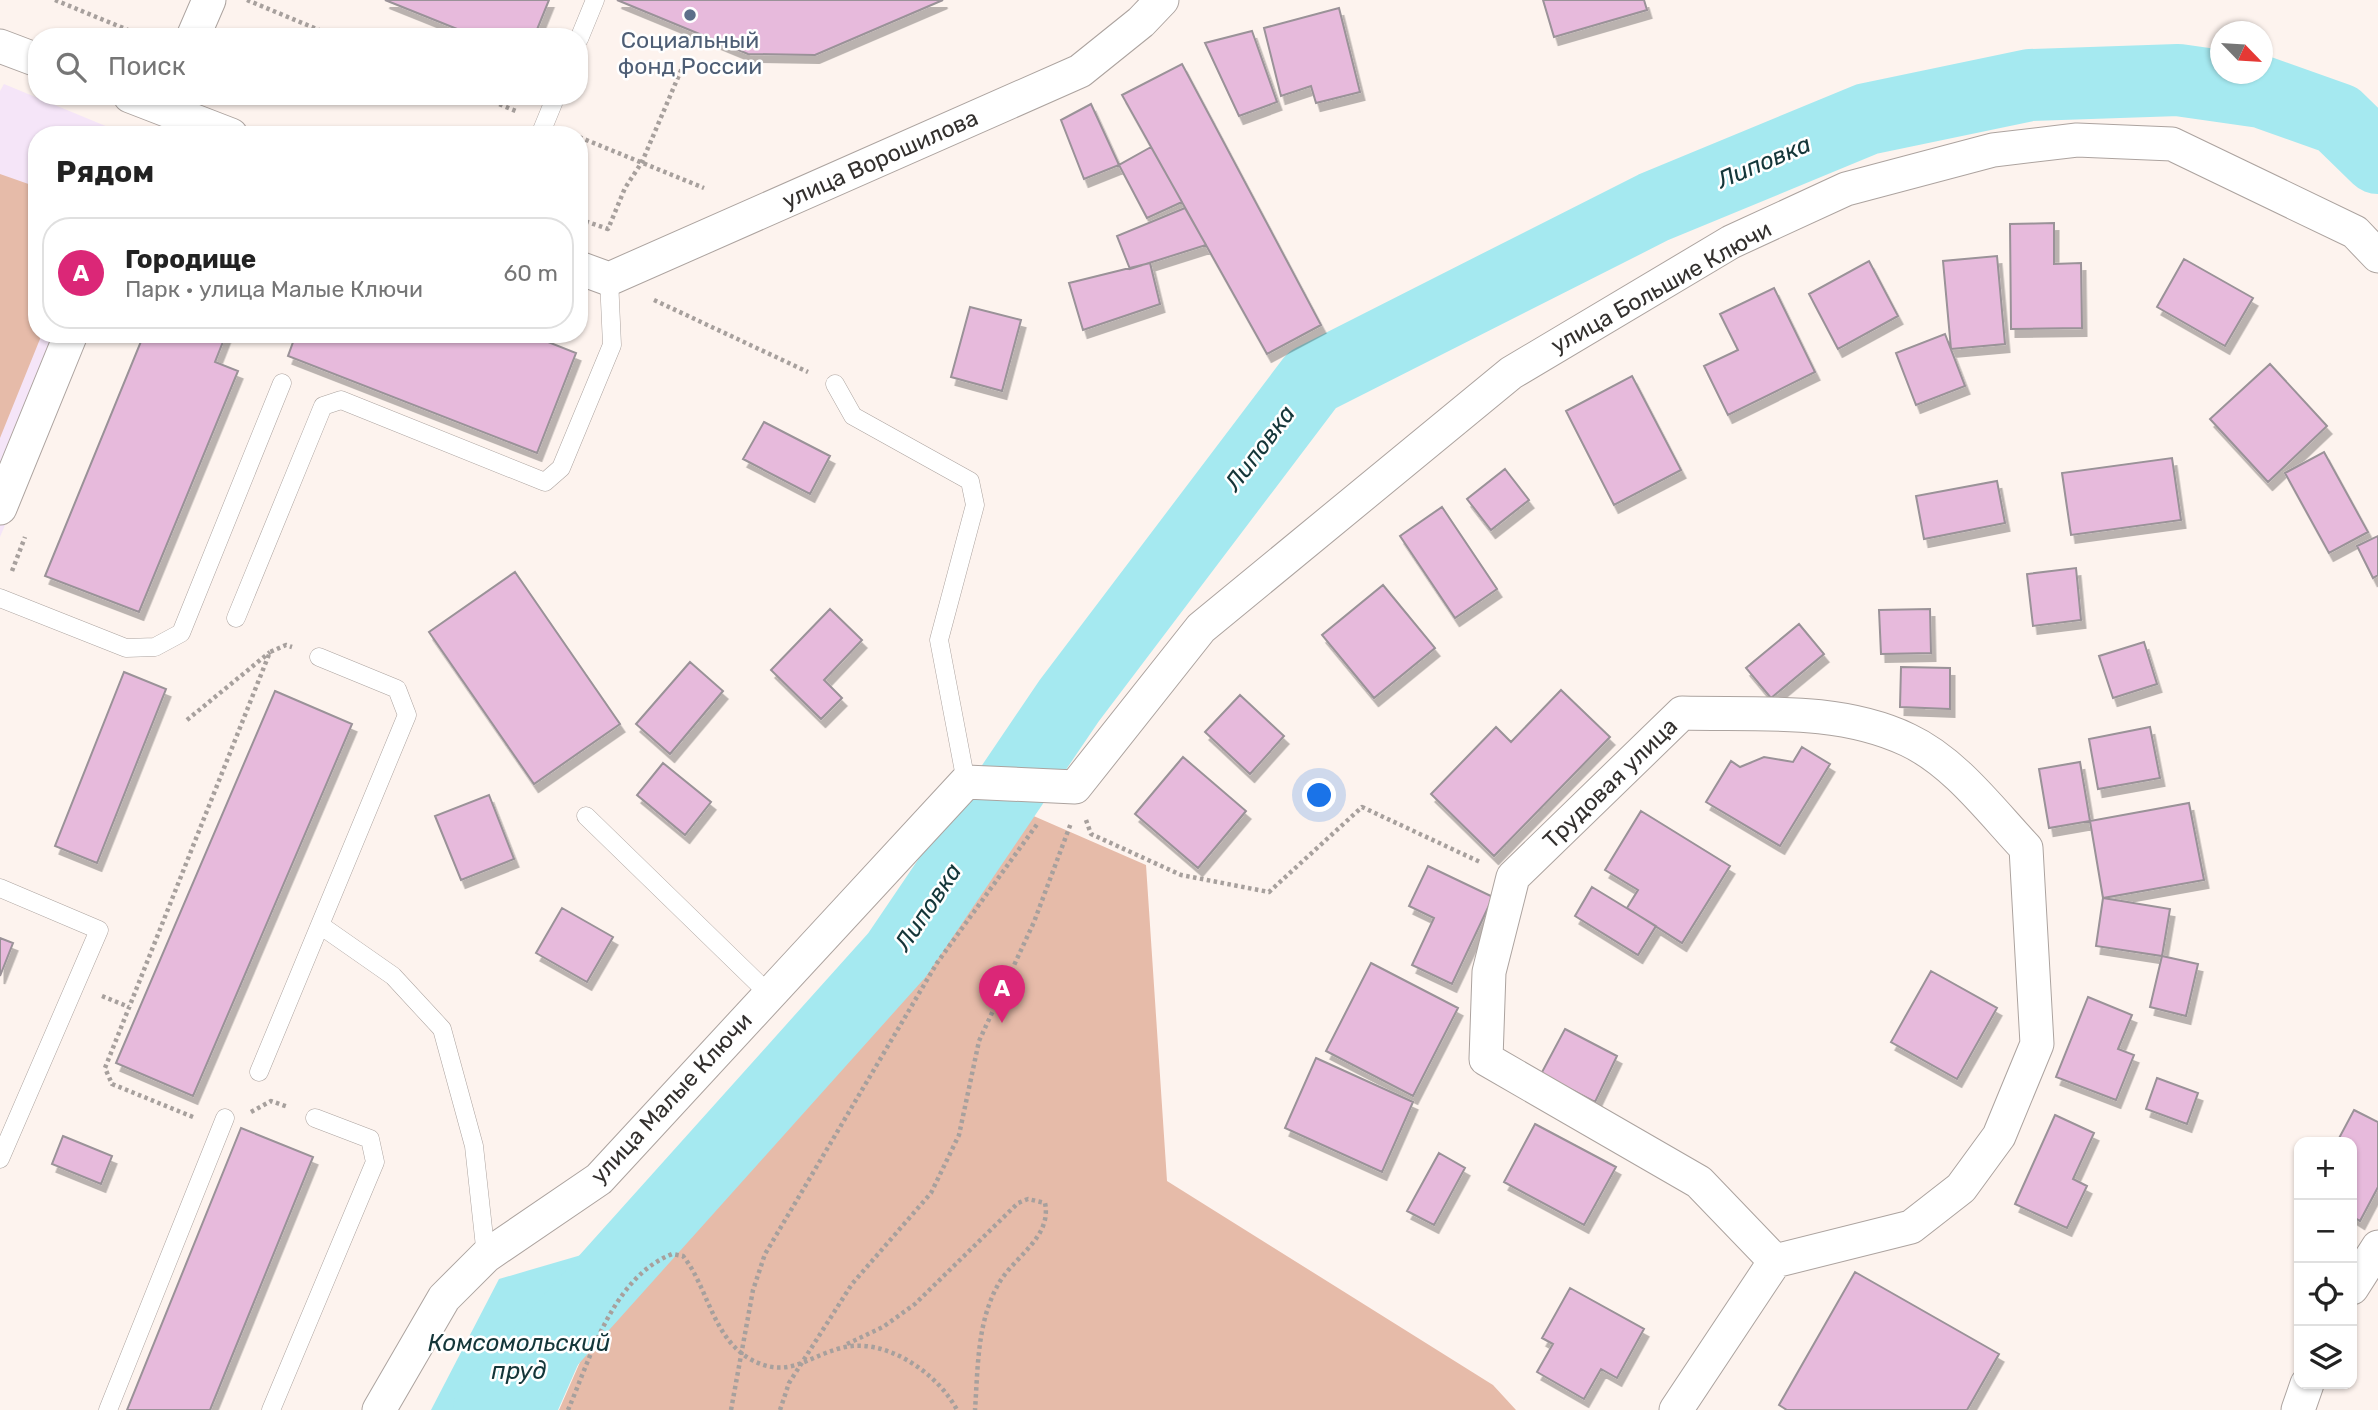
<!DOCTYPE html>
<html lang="ru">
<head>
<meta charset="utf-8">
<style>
	:root { --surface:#fff; --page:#f6f6f6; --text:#222; --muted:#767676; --line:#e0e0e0; --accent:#db2777 }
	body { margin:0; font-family:Rubik,sans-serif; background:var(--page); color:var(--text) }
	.controls { position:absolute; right:21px; bottom:21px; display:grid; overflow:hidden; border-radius:14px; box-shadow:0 2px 5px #0004 }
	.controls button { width:63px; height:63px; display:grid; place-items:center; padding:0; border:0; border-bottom:2px solid var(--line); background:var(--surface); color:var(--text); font:35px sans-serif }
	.compass { position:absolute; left:2210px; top:21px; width:63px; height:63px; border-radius:50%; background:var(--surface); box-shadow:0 2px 5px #0004; rotate:115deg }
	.you { position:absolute; left:1320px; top:796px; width:24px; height:24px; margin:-18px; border:5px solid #fff; border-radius:50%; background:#1a73e8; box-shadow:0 0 0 10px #1a73e833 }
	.badge { display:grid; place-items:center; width:46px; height:46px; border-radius:50%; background:var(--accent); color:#fff; font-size:23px; font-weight:700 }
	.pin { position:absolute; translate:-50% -58px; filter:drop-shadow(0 2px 4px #0008) }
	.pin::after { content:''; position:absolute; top:37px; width:24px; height:21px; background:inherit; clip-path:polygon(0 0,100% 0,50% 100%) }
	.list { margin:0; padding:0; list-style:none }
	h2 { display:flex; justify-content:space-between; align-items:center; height:91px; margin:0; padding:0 28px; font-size:30px }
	h2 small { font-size:23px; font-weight:400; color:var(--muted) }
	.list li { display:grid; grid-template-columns:46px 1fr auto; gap:21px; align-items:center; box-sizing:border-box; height:112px; margin:0 14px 14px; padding:0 14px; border:2px solid var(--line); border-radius:28px }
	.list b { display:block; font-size:26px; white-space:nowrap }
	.list p { margin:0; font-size:23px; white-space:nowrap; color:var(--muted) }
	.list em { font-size:23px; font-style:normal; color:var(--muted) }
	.icon { flex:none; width:38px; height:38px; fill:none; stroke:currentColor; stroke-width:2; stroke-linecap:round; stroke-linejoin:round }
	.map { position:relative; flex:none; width:2378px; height:1410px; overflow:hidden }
	.search { position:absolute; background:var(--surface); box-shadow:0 2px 5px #0004; left:28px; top:28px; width:560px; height:77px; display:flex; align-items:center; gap:18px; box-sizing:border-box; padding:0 24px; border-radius:28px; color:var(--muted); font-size:26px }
	.panel { position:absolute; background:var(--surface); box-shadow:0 2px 5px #0004; left:28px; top:126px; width:560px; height:217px; border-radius:28px }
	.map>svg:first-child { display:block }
</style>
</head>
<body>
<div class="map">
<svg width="2378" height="1410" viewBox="0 0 2378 1410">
	<defs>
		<filter id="shadow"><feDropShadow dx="4.5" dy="8" stdDeviation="0" flood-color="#0004"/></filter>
	</defs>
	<rect width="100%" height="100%" fill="#fdf3ee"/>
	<path fill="#f5e5f8" d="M 4,84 L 125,134 L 176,121 L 170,135 L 37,135 L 37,334 L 86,334 L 0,537 L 0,91 Z"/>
	<path fill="#e6bba9" d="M 0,174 L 37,187 L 37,334 L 42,334 L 0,438 Z
		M 1029,814 L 1146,865 L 1167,1181 L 1493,1385 L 1516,1410 L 559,1410 L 602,1312 L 649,1244 L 687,1209 Z"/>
	<path fill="#a5e9f0" d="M 595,1251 L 613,1274 L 590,1329 L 578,1330 L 571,1346 L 584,1351 L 558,1410 L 431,1410 L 499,1279 Z"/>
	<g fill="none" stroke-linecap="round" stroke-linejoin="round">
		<path stroke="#a5e9f0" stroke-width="72" d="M 489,1410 L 897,955 L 1069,701 L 1312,380 L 1654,207 L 1867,119 L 2030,85 L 2178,80 L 2262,92 L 2338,119 L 2378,158"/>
	</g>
	<path fill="#e7badc" stroke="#9a9298" stroke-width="2" filter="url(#shadow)" d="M 385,0 L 549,0 L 534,37 L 477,37 Z
		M 617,0 L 943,0 L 815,55 L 748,54 Z
		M 1543,0 L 1644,0 L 1647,10 L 1554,37 Z
		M 1339,8 L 1360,92 L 1316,103 L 1311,86 L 1281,96 L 1264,28 Z
		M 1252,31 L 1277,102 L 1239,116 L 1205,43 Z
		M 1182,64 L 1321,325 L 1267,354 L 1122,95 Z
		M 1091,104 L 1119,165 L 1084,179 L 1061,120 Z
		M 1151,147 L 1182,202 L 1147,218 L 1119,165 Z
		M 1185,208 L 1206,245 L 1130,269 L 1117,236 Z
		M 2054,223 L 2054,264 L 2081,263 L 2082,328 L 2011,329 L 2010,224 Z
		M 1997,256 L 2005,344 L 1951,349 L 1943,261 Z
		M 2184,259 L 2253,298 L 2225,346 L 2157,307 Z
		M 1869,261 L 1898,316 L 1838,349 L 1809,294 Z
		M 1150,263 L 1160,304 L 1083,330 L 1069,283 Z
		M 1774,288 L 1815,372 L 1728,415 L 1704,366 L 1738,350 L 1720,314 Z
		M 970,307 L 1021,320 L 1002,391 L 951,377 Z
		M 144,334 L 226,334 L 215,362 L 238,371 L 139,612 L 45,576 Z
		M 296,334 L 528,334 L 576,353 L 537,453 L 288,356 Z
		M 1945,334 L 1965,386 L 1916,405 L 1896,353 Z
		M 2270,364 L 2327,426 L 2268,482 L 2210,419 Z
		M 1632,376 L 1681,470 L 1614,505 L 1566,411 Z
		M 764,422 L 830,456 L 810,494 L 743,459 Z
		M 2324,452 L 2368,532 L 2329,553 L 2285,473 Z
		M 2172,458 L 2181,520 L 2071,535 L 2062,473 Z
		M 1505,469 L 1529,500 L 1491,530 L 1467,499 Z
		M 1997,481 L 2005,523 L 1924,539 L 1916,496 Z
		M 1442,507 L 1497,589 L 1455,618 L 1400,536 Z
		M 2378,536 L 2378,575 L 2373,578 L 2357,546 Z
		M 2076,568 L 2081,620 L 2033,626 L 2027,574 Z
		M 515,572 L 620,724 L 534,784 L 429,632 Z
		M 1383,585 L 1435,648 L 1374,698 L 1322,635 Z
		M 830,609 L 862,640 L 824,680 L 842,698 L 821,719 L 771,670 Z
		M 1930,609 L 1931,653 L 1881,654 L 1879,610 Z
		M 1799,624 L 1824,654 L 1771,698 L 1746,668 Z
		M 2144,642 L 2157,684 L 2113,698 L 2099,656 Z
		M 690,662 L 723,691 L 670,754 L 636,724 Z
		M 1901,667 L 1950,668 L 1950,709 L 1900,707 Z
		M 124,672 L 166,689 L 97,863 L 55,846 Z
		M 1561,690 L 1610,737 L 1494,856 L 1431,794 L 1496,727 L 1511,742 Z
		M 275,691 L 352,724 L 193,1096 L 116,1063 Z
		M 1240,695 L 1284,736 L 1250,774 L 1205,732 Z
		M 2150,727 L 2160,778 L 2098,789 L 2089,739 Z
		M 1802,747 L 1830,764 L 1780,846 L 1706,802 L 1731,761 L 1740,767 L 1764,757 L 1793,762 Z
		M 1183,757 L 1246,811 L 1198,868 L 1135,814 Z
		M 2080,762 L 2090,821 L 2049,828 L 2039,769 Z
		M 663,763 L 711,802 L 685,835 L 637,795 Z
		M 489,795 L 514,859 L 461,880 L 435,816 Z
		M 2189,803 L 2204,880 L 2103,898 L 2090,821 Z
		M 1641,811 L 1730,866 L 1682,943 L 1627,908 L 1638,890 L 1605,870 Z
		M 1428,866 L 1493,897 L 1452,984 L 1412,965 L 1434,918 L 1409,906 Z
		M 1592,887 L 1656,926 L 1638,955 L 1575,916 Z
		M 2103,898 L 2170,909 L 2162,956 L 2096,946 Z
		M 562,908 L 613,937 L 587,982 L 536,953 Z
		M 0,938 L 13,943 L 0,976 Z
		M 2162,956 L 2198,964 L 2186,1016 L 2150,1007 Z
		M 1371,963 L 1458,1008 L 1413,1096 L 1326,1051 Z
		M 1931,971 L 1997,1008 L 1957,1079 L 1891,1042 Z
		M 2088,997 L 2132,1015 L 2118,1049 L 2134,1055 L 2116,1100 L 2056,1077 Z
		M 1565,1029 L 1617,1056 L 1595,1102 L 1541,1074 Z
		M 1316,1058 L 1413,1102 L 1382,1172 L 1285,1128 Z
		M 2157,1078 L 2198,1093 L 2187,1124 L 2146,1109 Z
		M 2354,1110 L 2378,1122 L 2378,1187 L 2360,1221 L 2352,1216 L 2352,1142 L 2337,1142 Z
		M 2055,1115 L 2094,1133 L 2073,1179 L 2087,1186 L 2067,1228 L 2015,1204 Z
		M 1535,1124 L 1616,1167 L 1584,1225 L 1504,1182 Z
		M 241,1128 L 313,1157 L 210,1410 L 127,1410 Z
		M 63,1136 L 112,1156 L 101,1184 L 52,1164 Z
		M 1439,1153 L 1465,1168 L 1434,1225 L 1407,1211 Z
		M 1855,1272 L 1999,1354 L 1967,1410 L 1787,1410 L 1779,1405 Z
		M 1570,1288 L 1644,1329 L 1617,1378 L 1601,1369 L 1584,1399 L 1537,1372 L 1553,1344 L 1542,1338 Z"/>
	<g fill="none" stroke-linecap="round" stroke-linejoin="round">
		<defs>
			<path id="service" d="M 579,39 L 595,0
				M 540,135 L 556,96
				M 835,384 L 853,416 L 970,481 L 975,505 L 939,640 L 966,782
				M 0,598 L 126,648 L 155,647 L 181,633 L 282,383
				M 236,618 L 323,406 L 341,400 L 545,482 L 561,468 L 612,345 L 609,279
				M 586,816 L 769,994
				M 0,888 L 99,930 L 0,1159
				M 320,925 L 393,976 L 442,1029 L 474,1146 L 486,1256
				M 259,1072 L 407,715 L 397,689 L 319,657
				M 108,1410 L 225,1118
				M 271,1410 L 375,1162 L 370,1139 L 315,1118"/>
			<path id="minor" d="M 193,37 L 209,0
				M 0,46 L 37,60
				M 130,96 L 231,135
				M 579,268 L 609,279 L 1080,71 L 1141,22 L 1162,0
				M 0,508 L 71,334
				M 2352,1288 L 2378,1247
				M 379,1410 L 444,1298 L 486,1256 L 599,1179 L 966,782 L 1075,787 L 1201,628 L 1511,373 L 1731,242 L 1846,189 L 1993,150 L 2077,140 L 2172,144 L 2355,232 L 2378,256
				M 1676,1410 L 1775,1261 L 1911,1227 L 1961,1188 L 1999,1136 L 2037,1044 L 2026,848 C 1991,811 1955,762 1908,740 C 1839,707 1757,715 1682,713 L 1513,877 L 1489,972 L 1486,1059 L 1699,1182 L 1775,1261
				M 2298,1410 L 2307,1384"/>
		</defs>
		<use href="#service" stroke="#aca39f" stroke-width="19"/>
		<use href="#minor" stroke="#aca39f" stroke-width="35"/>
		<path stroke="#a7a09d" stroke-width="4.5" stroke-dasharray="3.5 3.5" stroke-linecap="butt" d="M 55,0 L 145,37
			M 247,0 L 336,37
			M 480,96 L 518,112
			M 579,137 L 704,188
			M 579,219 L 608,229 L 625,188 L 642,162 L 682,68
			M 654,300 L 808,372
			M 12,571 L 25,537
			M 187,720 L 270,652
			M 1086,820 L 1091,834 L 1181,875 L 1269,892 L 1362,807 L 1480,862
			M 102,996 L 129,1007
			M 251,1112 L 271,1101 L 288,1107
			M 193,1117 L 112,1084 L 105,1068 L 270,652 L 286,645 L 292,647
			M 847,1344 L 883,1327 L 915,1304 L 1018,1203 L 1028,1199 L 1045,1203 C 1052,1237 1015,1256 999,1283 C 977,1321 978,1367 975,1410
			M 568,1410 C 591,1357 612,1278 672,1254 L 683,1256 C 708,1287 712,1337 750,1359 C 788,1380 806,1357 841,1348 C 884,1336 938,1373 957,1410
			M 731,1410 L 753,1290 L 765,1254 L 937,963 L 1038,823
			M 780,1410 L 789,1383 L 852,1284 L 931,1193 L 959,1135 L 979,1041 L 1034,922 L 1071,823"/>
		<use href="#service" stroke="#fff" stroke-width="18"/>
		<use href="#minor" stroke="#fff" stroke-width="33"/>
	</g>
	<circle fill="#5c6f8a" stroke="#fff" stroke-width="2.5" cx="690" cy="15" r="7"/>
	<g text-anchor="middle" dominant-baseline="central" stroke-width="5" stroke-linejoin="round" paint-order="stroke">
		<g font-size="23" fill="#4e5e75" stroke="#fff">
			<text x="690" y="40">Социальный<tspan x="690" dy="26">фонд России</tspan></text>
		</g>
		<g font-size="23" fill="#33302e" stroke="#fff">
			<text transform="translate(880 159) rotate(-24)">улица Ворошилова</text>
			<text transform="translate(1661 287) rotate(-29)">улица Большие Ключи</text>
			<text transform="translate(1610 783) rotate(-44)">Трудовая улица</text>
			<text transform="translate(671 1098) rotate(-47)">улица Малые Ключи</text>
		</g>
		<g font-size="24" font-style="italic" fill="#143639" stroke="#fff">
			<text transform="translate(1764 162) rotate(-23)">Липовка</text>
			<text transform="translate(1260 448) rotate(-53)">Липовка</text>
			<text transform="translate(928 907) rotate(-56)">Липовка</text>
			<text x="519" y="1343">Комсомольский<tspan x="519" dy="28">пруд</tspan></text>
		</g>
	</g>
</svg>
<div class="controls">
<button>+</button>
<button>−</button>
<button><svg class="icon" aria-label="locate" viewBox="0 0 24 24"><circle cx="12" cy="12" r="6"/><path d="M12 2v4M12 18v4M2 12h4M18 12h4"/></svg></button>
<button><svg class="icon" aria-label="layers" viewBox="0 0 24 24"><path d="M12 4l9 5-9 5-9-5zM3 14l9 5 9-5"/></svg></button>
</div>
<svg class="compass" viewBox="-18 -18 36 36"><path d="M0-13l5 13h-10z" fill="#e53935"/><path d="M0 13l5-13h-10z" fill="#767676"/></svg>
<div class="you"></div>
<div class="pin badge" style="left:1002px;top:1023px">A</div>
<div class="search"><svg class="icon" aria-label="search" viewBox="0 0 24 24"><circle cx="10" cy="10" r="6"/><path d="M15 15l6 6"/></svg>Поиск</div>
<section class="panel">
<h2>Рядом<small></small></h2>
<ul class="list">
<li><span class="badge">A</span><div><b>Городище</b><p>Парк · улица Малые Ключи</p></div><em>60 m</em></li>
</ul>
</section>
</div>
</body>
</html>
